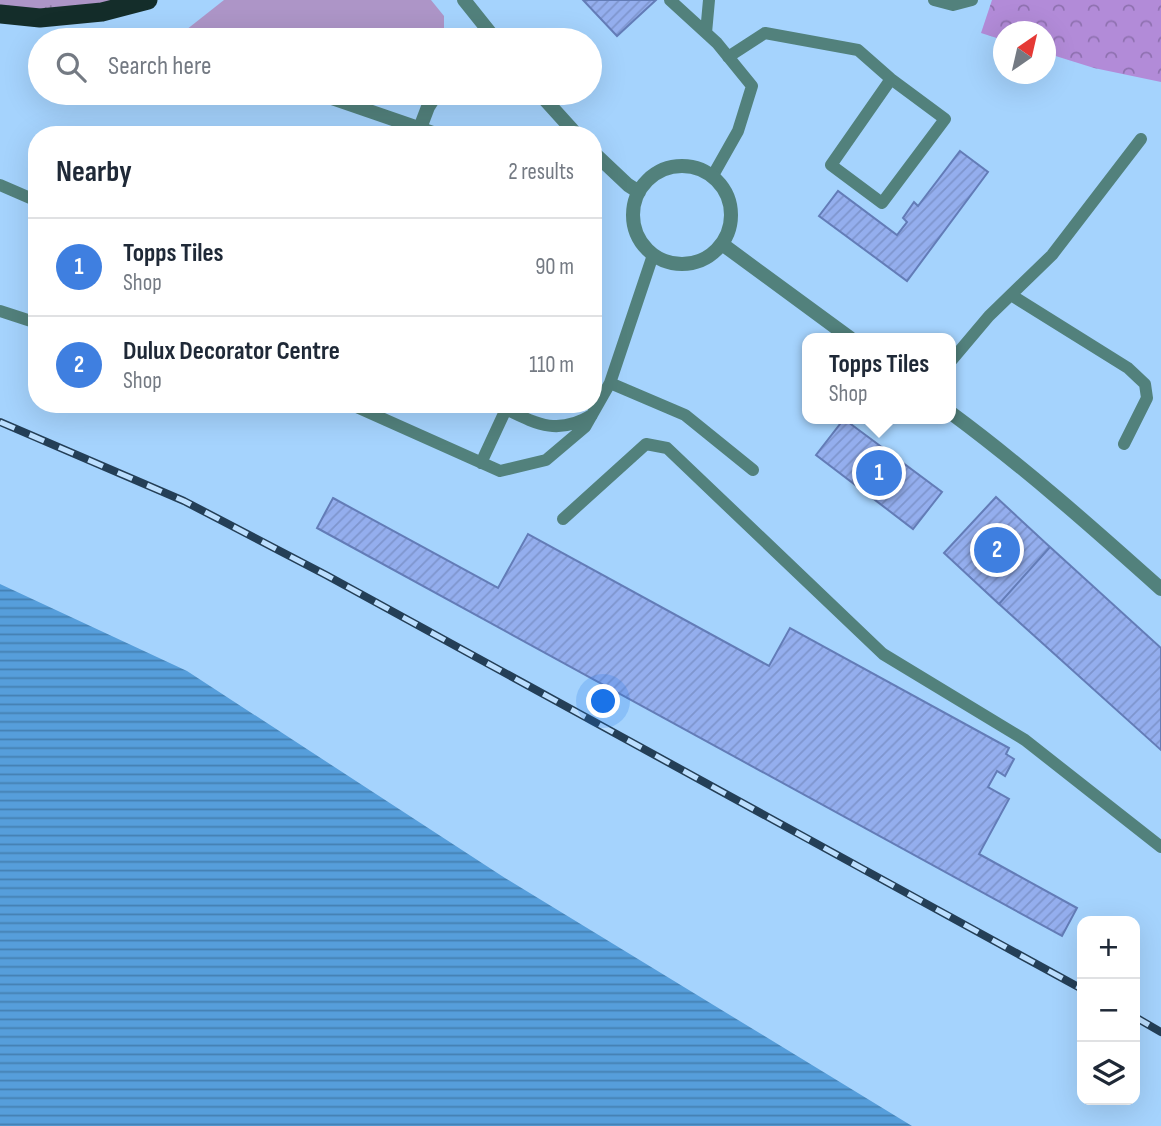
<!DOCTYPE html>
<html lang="en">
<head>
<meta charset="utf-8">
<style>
	:root { --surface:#fff; --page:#f6f6f7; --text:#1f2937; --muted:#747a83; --line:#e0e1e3; --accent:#905910 }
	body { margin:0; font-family:"Sofia Sans Condensed",sans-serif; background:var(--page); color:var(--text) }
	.controls { position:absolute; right:21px; bottom:21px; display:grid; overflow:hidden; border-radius:14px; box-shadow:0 7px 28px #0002 }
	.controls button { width:63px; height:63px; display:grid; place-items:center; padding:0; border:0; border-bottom:2px solid var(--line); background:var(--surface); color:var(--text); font:35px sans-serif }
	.compass { position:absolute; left:993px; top:21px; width:63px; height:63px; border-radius:50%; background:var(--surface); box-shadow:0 7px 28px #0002; rotate:34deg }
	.you { position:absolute; left:604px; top:702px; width:24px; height:24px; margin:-18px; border:5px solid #fff; border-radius:50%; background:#1a73e8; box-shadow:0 0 0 10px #1a73e833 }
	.badge { display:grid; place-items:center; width:46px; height:46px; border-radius:50%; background:var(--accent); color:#fff; font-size:23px; font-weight:700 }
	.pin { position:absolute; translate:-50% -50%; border:4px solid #fff; box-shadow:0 2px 7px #0006 }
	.popup { position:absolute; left:802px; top:333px; width:154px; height:91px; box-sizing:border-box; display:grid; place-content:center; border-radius:14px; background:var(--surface); filter:drop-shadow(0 2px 5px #0005); font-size:23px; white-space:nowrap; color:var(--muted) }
	.popup b { font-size:26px; color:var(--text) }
	.popup::after { content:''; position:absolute; left:50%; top:100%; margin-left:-14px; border:14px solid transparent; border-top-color:var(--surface) }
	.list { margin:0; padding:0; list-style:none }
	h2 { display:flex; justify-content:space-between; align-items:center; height:91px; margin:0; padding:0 28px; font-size:30px }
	h2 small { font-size:23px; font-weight:400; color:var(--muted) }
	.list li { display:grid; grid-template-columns:46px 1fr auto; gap:21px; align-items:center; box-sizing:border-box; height:98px; padding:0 28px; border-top:2px solid var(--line) }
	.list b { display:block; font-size:26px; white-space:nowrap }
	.list p { margin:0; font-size:23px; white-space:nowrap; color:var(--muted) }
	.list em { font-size:23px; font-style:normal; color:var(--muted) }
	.icon { flex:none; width:38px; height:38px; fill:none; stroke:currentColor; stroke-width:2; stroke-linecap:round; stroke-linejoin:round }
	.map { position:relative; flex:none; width:1161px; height:1126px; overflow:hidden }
	.search { position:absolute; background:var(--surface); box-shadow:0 7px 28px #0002; left:28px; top:28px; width:574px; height:77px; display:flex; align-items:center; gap:18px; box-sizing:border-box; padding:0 24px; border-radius:38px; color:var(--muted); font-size:26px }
	.panel { position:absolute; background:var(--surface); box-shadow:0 7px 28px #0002; left:28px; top:126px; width:574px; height:287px; border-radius:28px }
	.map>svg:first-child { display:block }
</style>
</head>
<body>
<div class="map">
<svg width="1161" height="1126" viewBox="0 0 1161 1126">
	<defs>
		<pattern id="grass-tufts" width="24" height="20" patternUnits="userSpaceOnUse" patternTransform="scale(1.75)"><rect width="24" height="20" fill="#ad95c7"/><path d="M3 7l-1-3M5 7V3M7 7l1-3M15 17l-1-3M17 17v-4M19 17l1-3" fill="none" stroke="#8b79a2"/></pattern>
		<pattern id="forest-crowns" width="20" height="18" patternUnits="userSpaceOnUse" patternTransform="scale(1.75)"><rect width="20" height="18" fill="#b28bd8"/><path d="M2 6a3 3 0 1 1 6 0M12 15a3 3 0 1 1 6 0" fill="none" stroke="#8f71b0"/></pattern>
		<pattern id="water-rules" width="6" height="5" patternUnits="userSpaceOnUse" patternTransform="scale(1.75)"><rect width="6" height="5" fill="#569edb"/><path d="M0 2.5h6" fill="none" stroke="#4580b2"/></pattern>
		<pattern id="building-hatch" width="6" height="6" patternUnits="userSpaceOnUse" patternTransform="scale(1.75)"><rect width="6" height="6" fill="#94aeee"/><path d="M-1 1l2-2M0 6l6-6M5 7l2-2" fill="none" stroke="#7e95cd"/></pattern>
	</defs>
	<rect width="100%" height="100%" fill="#a5d3fd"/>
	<path fill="url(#grass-tufts)" d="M 0,0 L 147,0 L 0,14 Z"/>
	<path fill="url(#forest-crowns)" d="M 992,0 L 1161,0 L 1161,82 L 1094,68 L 1046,53 L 1046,32 L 1004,32 L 1003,40 L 981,33 Z"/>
	<path fill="#ad95c7" d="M 224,0 L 431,0 L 444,16 L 444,40 L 216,40 L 186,30 Z"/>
	<path fill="url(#water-rules)" d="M 0,584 L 187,671 L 505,878 L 912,1126 L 0,1126 Z"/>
	<path fill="url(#building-hatch)" stroke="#637cb7" stroke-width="2" d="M 583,0 L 656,0 L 617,36 Z
		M 960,151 L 988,172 L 907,281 L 819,216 L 838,191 L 897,235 L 907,222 L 903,218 L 914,202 L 918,206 Z
		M 844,419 L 942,492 L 913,529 L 816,455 Z
		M 996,497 L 1050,547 L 999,604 L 944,553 Z
		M 333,498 L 498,588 L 528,534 L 769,666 L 790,628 L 1009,748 L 1006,754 L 1014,759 L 1005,776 L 997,771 L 988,787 L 1009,799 L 979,854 L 1077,908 L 1062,936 L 317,528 Z
		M 1050,547 L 1161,648 L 1161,750 L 999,604 Z"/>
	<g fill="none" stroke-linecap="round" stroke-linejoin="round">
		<path stroke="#52817c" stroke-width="12" d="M 670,0 L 717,43 L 752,86 L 738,131 L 712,177
			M 934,0 L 953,5 L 972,0
			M 706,33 L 709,0
			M 728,57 L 765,33 L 858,50 L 891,79 L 945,119 L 882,203 L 831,165 L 891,79
			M 0,185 L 37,201
			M 1011,295 L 1128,368 L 1145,384 L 1147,398 L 1124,444
			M 0,311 L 37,323
			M 951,361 L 989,316 L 1052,255 L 1141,139
			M 610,383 L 685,415 L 753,470
			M 350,404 L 500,471 L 546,460 L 585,427 L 610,383 L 653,255
			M 495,404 C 532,421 554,438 592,415
			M 481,463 L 506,409
			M 563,519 L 646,444 L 667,448 L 883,654 L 1025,740 L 1161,847"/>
		<path stroke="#52817c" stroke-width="14" d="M 481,40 L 488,32
			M 317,93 L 439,135
			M 420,128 L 428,107 L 437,93"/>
		<path stroke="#52817c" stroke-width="14" d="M 464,0 L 496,40
			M 539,93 L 577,135
			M 593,152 L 628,185 L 639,192
			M633 215a49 49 0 1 1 98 0a49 49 0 1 1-98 0Z
			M 722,244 L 850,338
			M 951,413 C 1024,467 1093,528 1161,589"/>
		<path stroke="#142d2a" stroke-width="19" d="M 0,14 L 40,18 L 102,12 L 148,0"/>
		<defs>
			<path id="rail" d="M 0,422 L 184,501 L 326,575 L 1082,989
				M 1135,1017 L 1161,1032"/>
		</defs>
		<use href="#rail" stroke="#243f57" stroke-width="8"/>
		<use href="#rail" stroke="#bcdfff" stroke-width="5" stroke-dasharray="16" stroke-linecap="butt"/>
	</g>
</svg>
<div class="controls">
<button>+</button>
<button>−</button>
<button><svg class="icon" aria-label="layers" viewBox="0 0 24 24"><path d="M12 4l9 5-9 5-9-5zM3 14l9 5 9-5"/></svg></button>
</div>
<svg class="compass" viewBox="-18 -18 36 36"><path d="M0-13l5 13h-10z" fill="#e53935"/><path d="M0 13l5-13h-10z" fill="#747a83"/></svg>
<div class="you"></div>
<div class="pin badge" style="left:879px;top:473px;background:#3f7fe0">1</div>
<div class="popup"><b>Topps Tiles</b>Shop</div>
<div class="pin badge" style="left:997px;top:550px;background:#3f7fe0">2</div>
<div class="search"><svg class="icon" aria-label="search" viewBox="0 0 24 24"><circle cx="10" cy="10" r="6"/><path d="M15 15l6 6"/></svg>Search here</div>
<section class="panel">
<h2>Nearby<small>2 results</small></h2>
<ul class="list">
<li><span class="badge" style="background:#3f7fe0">1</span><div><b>Topps Tiles</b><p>Shop</p></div><em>90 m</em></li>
<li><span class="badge" style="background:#3f7fe0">2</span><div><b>Dulux Decorator Centre</b><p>Shop</p></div><em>110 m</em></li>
</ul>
</section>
</div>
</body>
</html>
